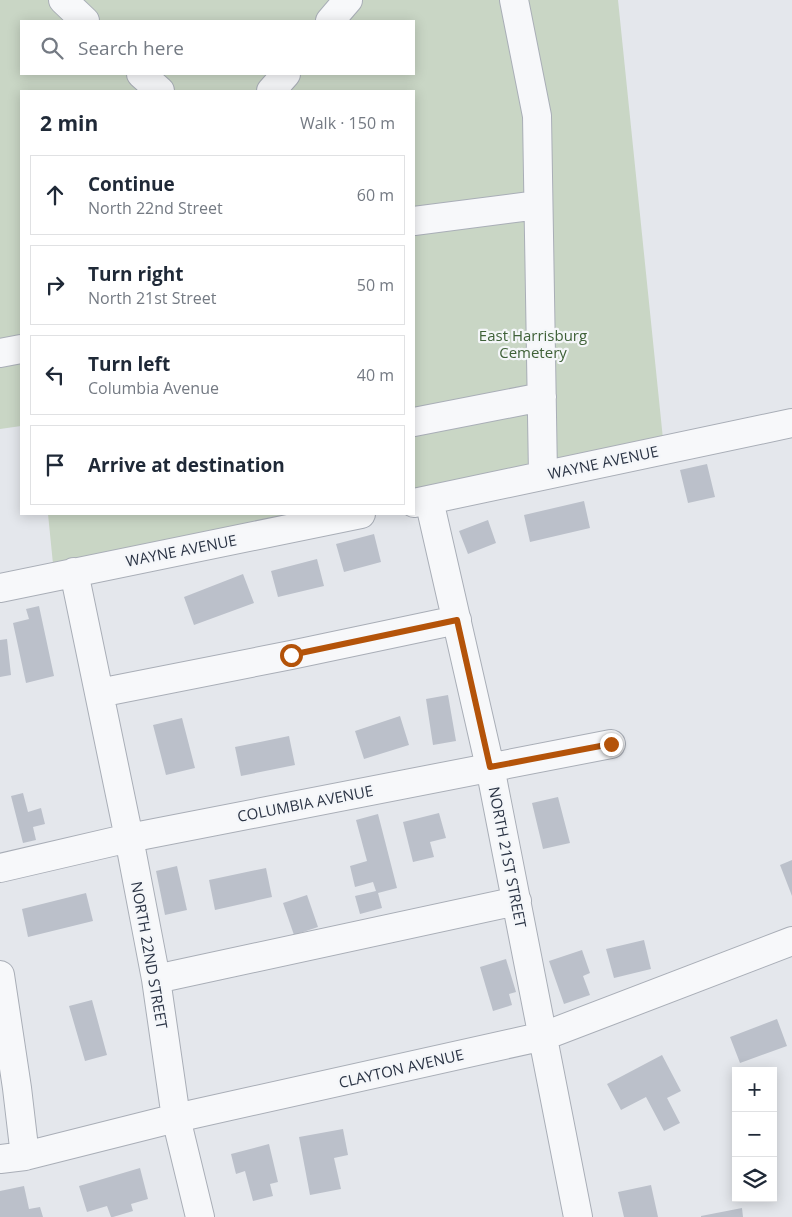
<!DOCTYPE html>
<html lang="en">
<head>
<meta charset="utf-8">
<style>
	:root { --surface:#fff; --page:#f2f2f3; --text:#1f2937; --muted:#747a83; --line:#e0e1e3 }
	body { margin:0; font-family:"Open Sans",sans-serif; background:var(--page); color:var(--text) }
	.controls { position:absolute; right:15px; bottom:15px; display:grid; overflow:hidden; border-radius:0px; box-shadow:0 2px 12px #0003 }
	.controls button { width:45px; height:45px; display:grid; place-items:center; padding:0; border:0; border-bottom:1px solid var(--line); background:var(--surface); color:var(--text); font:25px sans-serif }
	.stop { position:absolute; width:15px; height:15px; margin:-11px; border:4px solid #b45309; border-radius:50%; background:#fff }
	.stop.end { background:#b45309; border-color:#fff; box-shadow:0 1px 5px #0008 }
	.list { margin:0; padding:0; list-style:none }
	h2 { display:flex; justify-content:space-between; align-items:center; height:65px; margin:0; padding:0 20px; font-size:21px }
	h2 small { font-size:16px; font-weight:400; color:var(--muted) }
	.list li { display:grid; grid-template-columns:32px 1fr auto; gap:15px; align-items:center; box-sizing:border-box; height:80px; margin:0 10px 10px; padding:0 10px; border:1px solid var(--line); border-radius:0px }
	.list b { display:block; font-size:19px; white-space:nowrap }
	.list p { margin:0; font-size:16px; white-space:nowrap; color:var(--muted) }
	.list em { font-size:16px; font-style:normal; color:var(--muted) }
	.icon { flex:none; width:28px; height:28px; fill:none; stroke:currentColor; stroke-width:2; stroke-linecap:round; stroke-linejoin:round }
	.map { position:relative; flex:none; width:792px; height:1217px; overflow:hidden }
	.search { position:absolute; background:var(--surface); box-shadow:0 2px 12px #0003; left:20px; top:20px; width:395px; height:55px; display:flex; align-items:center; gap:12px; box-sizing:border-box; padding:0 18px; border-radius:0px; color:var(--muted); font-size:19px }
	.panel { position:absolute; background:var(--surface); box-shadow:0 2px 12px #0003; left:20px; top:90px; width:395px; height:425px; border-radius:0px }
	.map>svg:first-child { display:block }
</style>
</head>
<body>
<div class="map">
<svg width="792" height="1217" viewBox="0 0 792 1217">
	<rect width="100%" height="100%" fill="#e4e7ec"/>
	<path fill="#c9d6c5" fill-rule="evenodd" d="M 0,0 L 618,0 L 663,439 L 414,490 L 414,91 L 21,91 L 21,426 L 0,429 ZM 21,21 L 414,21 L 414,74 L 21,74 Z
		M 48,514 L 296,514 L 53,564 Z"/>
	<path fill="#bbc0ca" d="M 707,464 L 715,497 L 688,503 L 680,470 Z
		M 584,501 L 590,528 L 530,542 L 524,515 Z
		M 488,520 L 496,543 L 468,554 L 459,531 Z
		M 374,534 L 381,562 L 344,572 L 336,544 Z
		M 317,559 L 324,586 L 278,597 L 271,571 Z
		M 243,574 L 254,603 L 194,625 L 184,597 Z
		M 39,606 L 54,676 L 26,683 L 13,623 L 29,619 L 26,609 Z
		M 7,639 L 11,675 L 0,677 L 0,640 Z
		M 448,695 L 456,741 L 433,745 L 426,699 Z
		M 400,716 L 409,745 L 364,759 L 355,731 Z
		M 182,718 L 195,768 L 166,775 L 153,725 Z
		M 289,736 L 295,765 L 241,776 L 235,747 Z
		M 23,793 L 28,812 L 41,808 L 45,824 L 33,827 L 36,840 L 23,843 L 11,796 Z
		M 558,797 L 570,843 L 543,849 L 532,803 Z
		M 439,813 L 446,838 L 430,842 L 434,857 L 413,862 L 403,822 Z
		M 378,814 L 397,888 L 378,893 L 382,908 L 360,914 L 355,896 L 376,891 L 373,882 L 355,887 L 350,866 L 367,861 L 356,820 Z
		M 792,860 L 792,896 L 780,865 Z
		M 177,866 L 187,910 L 165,915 L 156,871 Z
		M 266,868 L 272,897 L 215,910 L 209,880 Z
		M 86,893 L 93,921 L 28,937 L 22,909 Z
		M 307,895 L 318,927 L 294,935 L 283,903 Z
		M 644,940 L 651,969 L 614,978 L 606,949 Z
		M 582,950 L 590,973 L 583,976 L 590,995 L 564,1004 L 549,961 Z
		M 506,959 L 516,992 L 509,994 L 512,1005 L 493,1011 L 480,967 Z
		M 92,1000 L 107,1055 L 85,1061 L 69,1006 Z
		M 777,1019 L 787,1046 L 740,1063 L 730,1037 Z
		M 662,1055 L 681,1091 L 667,1098 L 680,1123 L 664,1131 L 646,1097 L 621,1110 L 607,1084 Z
		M 343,1129 L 348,1155 L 334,1158 L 341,1189 L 310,1195 L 299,1137 Z
		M 269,1144 L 278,1182 L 270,1184 L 273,1196 L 253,1201 L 245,1171 L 236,1174 L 231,1154 Z
		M 140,1168 L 148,1199 L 131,1204 L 133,1211 L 113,1217 L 111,1217 L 107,1206 L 87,1212 L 79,1186 Z
		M 651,1185 L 658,1217 L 624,1217 L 618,1192 Z
		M 24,1186 L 29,1209 L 40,1207 L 43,1217 L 0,1217 L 0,1191 Z
		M 742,1208 L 743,1217 L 701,1217 L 701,1216 Z"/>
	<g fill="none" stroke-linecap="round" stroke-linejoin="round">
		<defs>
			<path id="minor" d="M 63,0 L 85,21
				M 514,0 L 537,116 L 543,475
				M 330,21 L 348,0
				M 141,74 L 160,91
				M 271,91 L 286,74
				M 414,221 L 538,205
				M 0,353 L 21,349
				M 414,422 L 542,397
				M 429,500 L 490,767 L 578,1217
				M 414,503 L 792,423
				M 74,572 L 129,838 L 156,979 L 176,1118 L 200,1217
				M 0,588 L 361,514
				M 99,693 L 291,655 L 457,620
				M 0,868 L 129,838 L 611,744
				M 0,975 L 17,1088 L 25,1156
				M 156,979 L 517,901
				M 0,1159 L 25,1156 L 176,1118 L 544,1036 L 792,941"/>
		</defs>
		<use href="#minor" stroke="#a9aeb7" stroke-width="30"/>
		<use href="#minor" stroke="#f7f8fa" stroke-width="28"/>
	</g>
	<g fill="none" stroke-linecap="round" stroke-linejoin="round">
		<path stroke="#b45309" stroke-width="6" d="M 291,655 L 457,620 L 490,767 L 611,744"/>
	</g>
	<g text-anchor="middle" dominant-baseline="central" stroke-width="4.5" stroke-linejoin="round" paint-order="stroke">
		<g font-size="15" fill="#3f6138" stroke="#f4f6f9">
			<text x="533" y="335">East Harrisburg<tspan x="533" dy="17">Cemetery</tspan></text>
		</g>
		<g font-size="15" fill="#2b3445" stroke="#f4f6f9">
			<text transform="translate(603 462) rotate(-12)">WAYNE AVENUE</text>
			<text transform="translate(181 550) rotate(-11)">WAYNE AVENUE</text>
			<text transform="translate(305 803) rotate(-11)">COLUMBIA AVENUE</text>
			<text transform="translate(508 857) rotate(79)">NORTH 21ST STREET</text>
			<text transform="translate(150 955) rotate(80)">NORTH 22ND STREET</text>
			<text transform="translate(401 1068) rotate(-13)">CLAYTON AVENUE</text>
		</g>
	</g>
</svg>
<div class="controls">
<button>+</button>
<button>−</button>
<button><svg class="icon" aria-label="layers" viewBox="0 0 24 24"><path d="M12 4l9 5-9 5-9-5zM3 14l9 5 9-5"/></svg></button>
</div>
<div class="stop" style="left:291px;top:655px"></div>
<div class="stop end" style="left:611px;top:744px"></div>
<div class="search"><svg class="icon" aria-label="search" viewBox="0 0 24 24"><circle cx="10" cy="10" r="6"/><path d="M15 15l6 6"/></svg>Search here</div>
<section class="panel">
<h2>2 min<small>Walk · 150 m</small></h2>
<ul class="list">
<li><svg class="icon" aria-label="ahead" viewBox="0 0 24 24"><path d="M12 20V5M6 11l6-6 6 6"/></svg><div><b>Continue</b><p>North 22nd Street</p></div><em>60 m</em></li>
<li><svg class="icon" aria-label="right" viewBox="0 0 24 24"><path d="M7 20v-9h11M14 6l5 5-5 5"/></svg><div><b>Turn right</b><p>North 21st Street</p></div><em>50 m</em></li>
<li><svg class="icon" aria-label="left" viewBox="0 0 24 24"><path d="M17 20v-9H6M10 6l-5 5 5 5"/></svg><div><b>Turn left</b><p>Columbia Avenue</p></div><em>40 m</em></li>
<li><svg class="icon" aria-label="arrive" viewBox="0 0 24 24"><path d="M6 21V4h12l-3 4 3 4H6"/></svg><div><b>Arrive at destination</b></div></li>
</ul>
</section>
</div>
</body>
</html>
